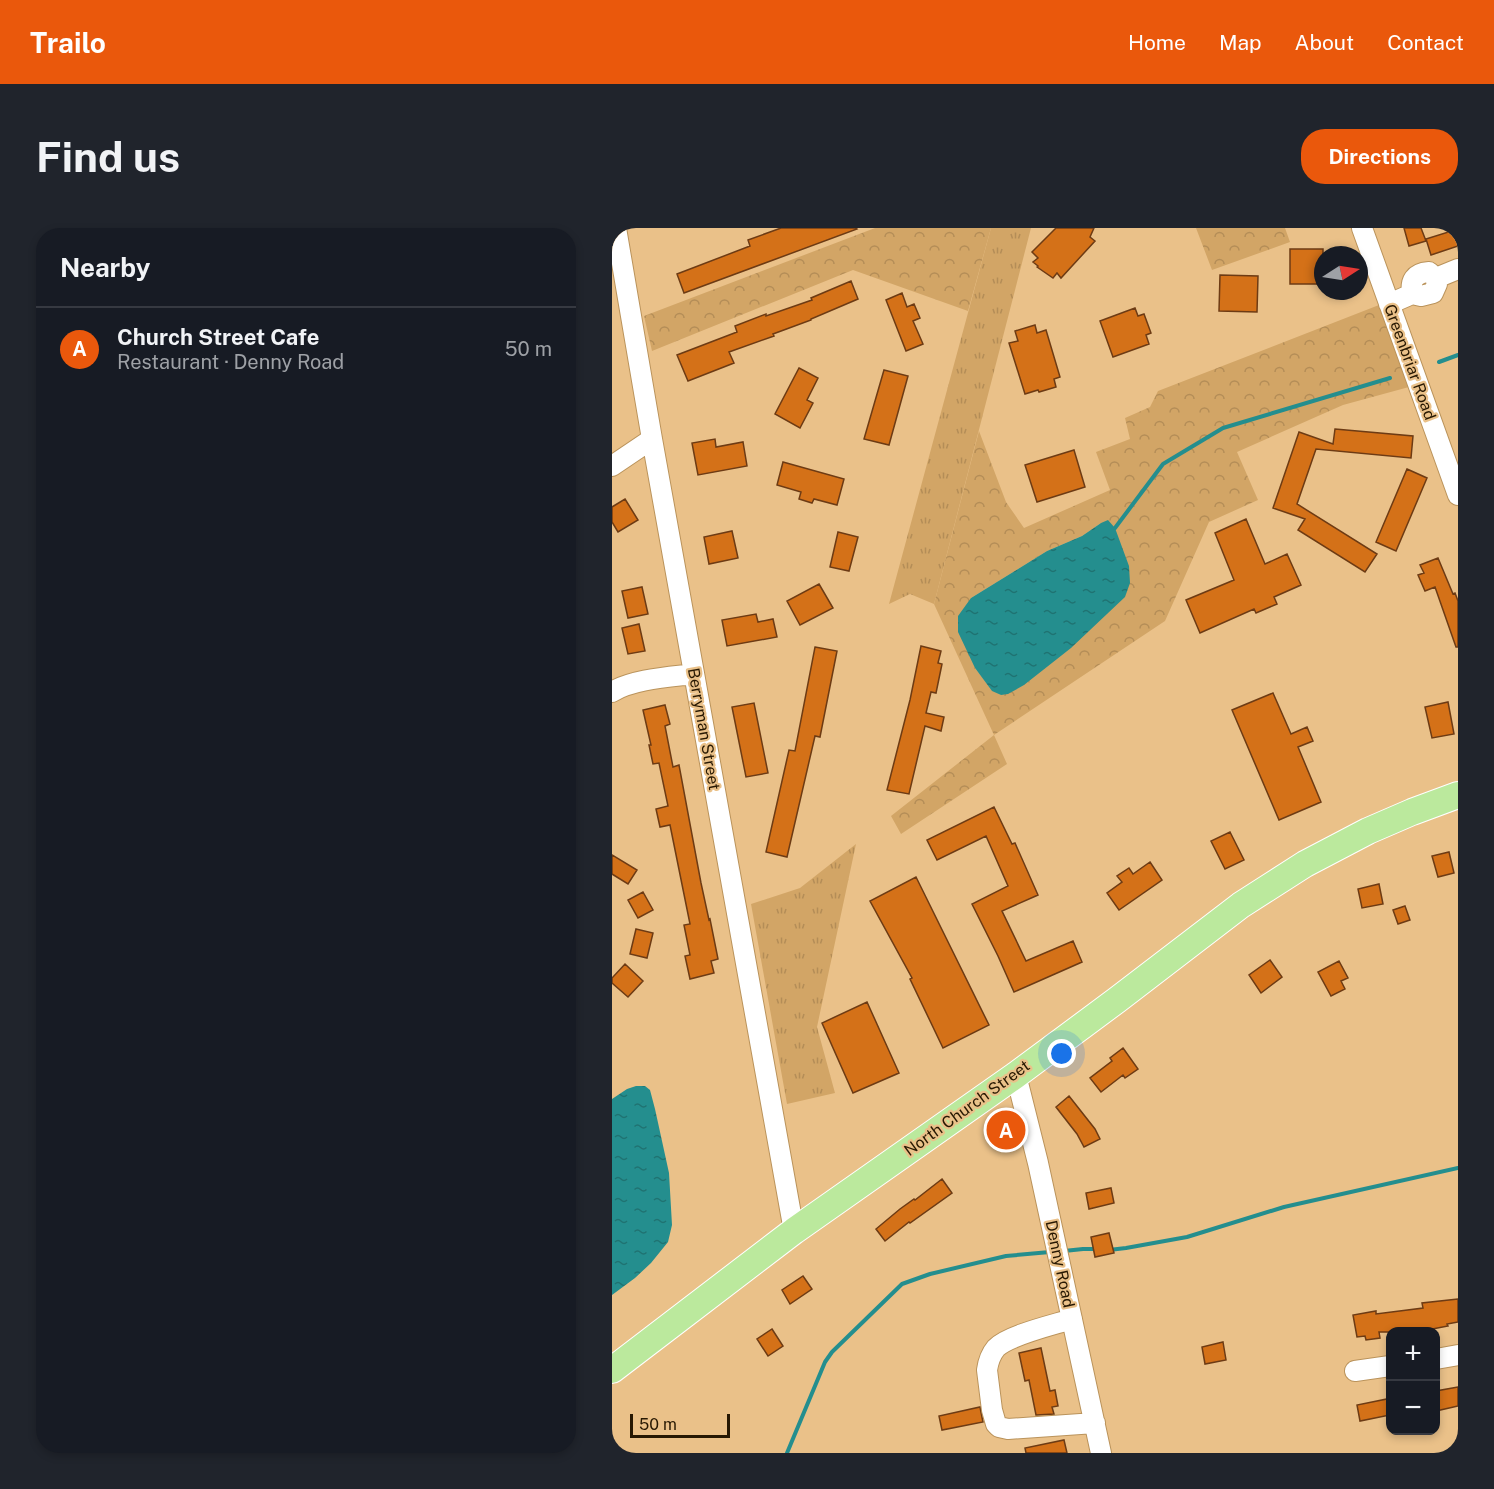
<!DOCTYPE html>
<html lang="en">
<head>
<meta charset="utf-8">
<style>
	:root { --surface:#171b24; --page:#20242c; --text:#f1f3f6; --muted:#9ea1a6; --line:#363941; --accent:#ea580c }
	body { margin:0; font-family:"Public Sans",sans-serif; background:var(--page); color:var(--text) }
	.controls { position:absolute; right:18px; bottom:18px; display:grid; overflow:hidden; border-radius:12px; box-shadow:0 3px 9px #0003 }
	.controls button { width:54px; height:54px; display:grid; place-items:center; padding:0; border:0; border-bottom:2px solid var(--line); background:var(--surface); color:var(--text); font:30px sans-serif }
	.compass { position:absolute; left:702px; top:18px; width:54px; height:54px; border-radius:50%; background:var(--surface); box-shadow:0 3px 9px #0003; rotate:78deg }
	.scale { position:absolute; left:18px; bottom:15px; width:100px; box-sizing:border-box; padding-left:6px; border:3px solid #271802; border-top:0; font-size:16px; line-height:21px; white-space:nowrap; color:#271802; -webkit-text-stroke:4px #eac189; paint-order:stroke }
	.you { position:absolute; left:450px; top:826px; width:21px; height:21px; margin:-15px; border:4px solid #fff; border-radius:50%; background:#1a73e8; box-shadow:0 0 0 9px #1a73e833 }
	.badge { display:grid; place-items:center; width:39px; height:39px; border-radius:50%; background:var(--accent); color:#fff; font-size:20px; font-weight:700 }
	.pin { position:absolute; translate:-50% -50%; border:3px solid #fff; box-shadow:0 2px 6px #0006 }
	.list { margin:0; padding:0; list-style:none }
	h2 { display:flex; justify-content:space-between; align-items:center; height:78px; margin:0; padding:0 24px; font-size:26px }
	h2 small { font-size:20px; font-weight:400; color:var(--muted) }
	.list li { display:grid; grid-template-columns:39px 1fr auto; gap:18px; align-items:center; box-sizing:border-box; height:84px; padding:0 24px; border-top:2px solid var(--line) }
	.list b { display:block; font-size:22px; white-space:nowrap }
	.list p { margin:0; font-size:20px; white-space:nowrap; color:var(--muted) }
	.list em { font-size:20px; font-style:normal; color:var(--muted) }
	.map { position:relative; flex:none; width:846px; height:1225px; overflow:hidden; border-radius:24px }
	header { display:flex; align-items:center; gap:36px; box-sizing:border-box; height:84px; padding:0 30px; background:var(--accent); color:#fff }
	header strong { font-size:28px }
	nav { display:flex; gap:33px; margin-inline-start:auto; font-size:21px }
	.intro { display:flex; align-items:center; justify-content:space-between; box-sizing:border-box; height:144px; padding:0 36px }
	h1 { margin:0; font-size:42px }
	.button { padding:15px 27px; border-radius:24px; background:var(--accent); color:#fff; font-size:21px; font-weight:700 }
	main { display:flex; gap:36px; padding:0 36px }
	aside { flex:1; background:var(--surface); border-radius:24px; box-shadow:0 3px 9px #0003 }
	.map>svg:first-child { display:block }
</style>
</head>
<body>
<header>
<strong>Trailo</strong>
<nav><a>Home</a><a>Map</a><a>About</a><a>Contact</a></nav>
</header>
<div class="intro"><h1>Find us</h1><a class="button">Directions</a></div>
<main>
<aside>
<h2>Nearby<small></small></h2>
<ul class="list">
<li><span class="badge">A</span><div><b>Church Street Cafe</b><p>Restaurant · Denny Road</p></div><em>50 m</em></li>
</ul>
</aside>
<div class="map">
<svg width="846" height="1225" viewBox="0 0 846 1225">
	<defs>
		<pattern id="grass-tufts" width="24" height="20" patternUnits="userSpaceOnUse" patternTransform="scale(1.5)"><rect width="24" height="20" fill="#d2a566"/><path d="M3 7l-1-3M5 7V3M7 7l1-3M15 17l-1-3M17 17v-4M19 17l1-3" fill="none" stroke="#b48d57"/></pattern>
		<pattern id="forest-crowns" width="20" height="18" patternUnits="userSpaceOnUse" patternTransform="scale(1.5)"><rect width="20" height="18" fill="#d2a566"/><path d="M2 6a3 3 0 1 1 6 0M12 15a3 3 0 1 1 6 0" fill="none" stroke="#b48d57"/></pattern>
		<pattern id="water-ripples" width="26" height="14" patternUnits="userSpaceOnUse" patternTransform="scale(1.5)"><rect width="26" height="14" fill="#248e8e"/><path d="M2 4q2-2 4 0t4 0M15 11q2-2 4 0t4 0" fill="none" stroke="#1f7372"/></pattern>
	</defs>
	<rect width="100%" height="100%" fill="#eac189"/>
	<path fill="url(#grass-tufts)" d="M 379,0 L 419,0 L 322,376 L 298,366 L 277,376 Z
		M 244,616 L 205,799 L 223,865 L 175,876 L 139,676 L 188,660 Z"/>
	<path fill="url(#forest-crowns)" fill-rule="evenodd" d="M 263,0 L 379,0 L 356,83 L 241,42 L 40,123 L 32,88 Z
		M 584,0 L 673,0 L 678,14 L 600,42 Z
		M 767,77 L 797,159 L 731,177 L 625,224 L 646,272 L 597,294 L 553,393 L 382,507 L 395,536 L 289,606 L 279,588 L 382,507 L 322,376 L 367,203 L 394,274 L 412,300 L 498,262 L 484,224 L 518,211 L 513,190 L 538,179 L 546,163 ZM 489,295 L 389,467 L 380,462 L 363,440 L 359,370 L 435,323 L 470,308 Z"/>
	<path fill="url(#water-ripples)" d="M 496,292 L 503,300 L 517,338 L 518,355 L 513,369 L 459,420 L 412,457 L 396,466 L 389,467 L 380,463 L 363,440 L 346,404 L 346,388 L 359,370 L 435,323 L 470,308 L 489,295 Z
		M 24,858 L 33,858 L 38,862 L 43,881 L 57,945 L 60,997 L 56,1014 L 39,1035 L 23,1050 L 0,1067 L 0,871 L 15,861 Z"/>
	<g fill="none" stroke-linecap="round" stroke-linejoin="round">
		<path stroke="#248e8e" stroke-width="4" d="M 827,134 L 846,127
			M 503,300 L 551,236 L 611,200 L 778,150
			M 497,1022 L 514,1020 L 575,1009 L 672,979 L 846,940
			M 452,1023 L 471,1021 L 486,1021
			M 175,1225 L 213,1134 L 220,1124 L 290,1056 L 318,1046 L 394,1028 L 438,1024"/>
	</g>
	<path fill="#d47118" stroke="#6d3b14" stroke-width="1.5" d="M 169,0 L 244,0 L 245,1 L 72,65 L 65,46 L 138,18 L 136,12 Z
		M 444,0 L 482,0 L 478,9 L 483,13 L 449,50 L 445,45 L 441,50 L 425,39 L 426,38 L 421,34 L 426,30 L 420,24 Z
		M 792,0 L 809,0 L 814,13 L 797,18 Z
		M 846,1 L 846,18 L 819,27 L 814,11 Z
		M 678,21 L 711,21 L 711,56 L 678,56 Z
		M 608,47 L 646,48 L 645,84 L 607,83 Z
		M 239,53 L 246,71 L 199,91 L 199,92 L 161,106 L 162,108 L 117,124 L 122,135 L 76,153 L 65,127 L 125,104 L 123,98 L 154,86 L 154,88 L 200,72 L 199,70 Z
		M 290,65 L 295,79 L 302,76 L 308,90 L 301,93 L 311,116 L 294,123 L 274,72 Z
		M 523,80 L 526,88 L 532,86 L 539,105 L 534,107 L 537,116 L 501,129 L 488,93 Z
		M 423,97 L 425,105 L 434,102 L 448,149 L 442,151 L 444,159 L 427,164 L 426,162 L 413,166 L 397,115 L 406,113 L 403,103 Z
		M 187,140 L 206,150 L 195,172 L 201,175 L 188,200 L 163,186 Z
		M 272,142 L 296,148 L 277,217 L 252,211 Z
		M 723,201 L 801,208 L 799,230 L 704,221 L 685,276 L 765,326 L 753,344 L 686,302 L 693,291 L 661,280 L 687,204 L 721,216 Z
		M 103,211 L 104,219 L 131,214 L 135,238 L 86,247 L 80,215 Z
		M 462,222 L 473,259 L 425,274 L 413,237 Z
		M 171,234 L 232,251 L 225,277 L 202,271 L 200,275 L 187,271 L 189,264 L 165,257 Z
		M 795,241 L 815,250 L 784,323 L 764,314 Z
		M 13,271 L 26,292 L 6,304 L 0,294 L 0,279 Z
		M 634,291 L 653,336 L 675,326 L 689,357 L 662,369 L 665,376 L 644,385 L 642,381 L 588,405 L 574,372 L 622,352 L 603,305 Z
		M 120,303 L 126,330 L 97,336 L 92,309 Z
		M 226,304 L 246,309 L 237,343 L 218,339 Z
		M 826,330 L 841,366 L 843,365 L 846,373 L 846,419 L 844,419 L 823,359 L 813,363 L 806,347 L 812,345 L 808,337 Z
		M 207,356 L 221,380 L 188,397 L 175,373 Z
		M 30,359 L 36,386 L 16,390 L 10,363 Z
		M 144,386 L 146,394 L 161,391 L 165,409 L 115,418 L 110,392 Z
		M 27,396 L 33,423 L 16,426 L 10,400 Z
		M 309,418 L 329,423 L 326,435 L 330,436 L 324,465 L 319,464 L 314,485 L 332,489 L 329,503 L 313,498 L 297,566 L 275,562 L 298,472 Z
		M 203,419 L 225,423 L 208,509 L 203,508 L 175,629 L 154,624 L 177,522 L 183,523 Z
		M 661,465 L 679,506 L 695,499 L 701,513 L 686,519 L 709,574 L 667,592 L 620,482 Z
		M 836,474 L 842,506 L 820,510 L 813,479 Z
		M 142,475 L 156,545 L 134,549 L 120,479 Z
		M 53,477 L 58,496 L 53,498 L 61,539 L 67,537 L 89,655 L 97,692 L 98,691 L 106,731 L 99,733 L 102,745 L 78,751 L 73,728 L 78,727 L 72,697 L 78,696 L 58,597 L 48,599 L 44,581 L 56,578 L 47,535 L 41,536 L 37,517 L 39,517 L 31,482 Z
		M 382,579 L 400,616 L 403,615 L 426,667 L 390,683 L 414,733 L 461,713 L 470,734 L 402,764 L 386,728 L 360,676 L 396,658 L 374,608 L 325,632 L 315,612 Z
		M 618,604 L 632,632 L 613,641 L 599,613 Z
		M 837,624 L 842,645 L 826,649 L 820,628 Z
		M 0,627 L 25,642 L 16,656 L 0,646 Z
		M 538,634 L 550,652 L 507,682 L 495,665 L 510,654 L 505,648 L 517,640 L 521,646 Z
		M 304,649 L 377,797 L 331,820 L 298,751 L 300,750 L 258,673 Z
		M 767,656 L 771,676 L 750,680 L 746,661 Z
		M 31,664 L 41,682 L 26,690 L 16,672 Z
		M 793,678 L 798,692 L 786,696 L 781,682 Z
		M 24,701 L 41,705 L 35,730 L 18,726 Z
		M 658,732 L 670,749 L 649,765 L 637,747 Z
		M 727,733 L 736,750 L 729,753 L 733,761 L 719,768 L 706,744 Z
		M 13,736 L 31,753 L 16,769 L 0,755 L 0,750 Z
		M 255,774 L 287,845 L 241,865 L 210,795 Z
		M 511,820 L 526,841 L 513,850 L 511,847 L 489,864 L 478,850 L 500,833 L 498,830 Z
		M 457,868 L 483,901 L 488,911 L 472,919 L 465,906 L 444,879 Z
		M 392,886 L 407,909 L 395,918 L 379,895 Z
		M 330,951 L 340,965 L 298,995 L 297,994 L 273,1013 L 264,1001 L 288,981 L 302,971 L 303,972 Z
		M 499,960 L 502,975 L 477,981 L 474,965 Z
		M 497,1005 L 502,1025 L 483,1029 L 479,1009 Z
		M 191,1048 L 200,1061 L 178,1076 L 170,1062 Z
		M 846,1071 L 846,1094 L 835,1096 L 836,1098 L 805,1104 L 767,1104 L 768,1110 L 754,1112 L 753,1108 L 745,1109 L 741,1087 L 764,1083 L 764,1086 L 811,1080 L 810,1075 Z
		M 160,1101 L 171,1118 L 156,1128 L 145,1111 Z
		M 611,1114 L 614,1132 L 593,1136 L 590,1119 Z
		M 429,1120 L 438,1163 L 443,1162 L 446,1178 L 440,1179 L 442,1186 L 424,1187 L 417,1152 L 413,1153 L 407,1125 Z
		M 846,1159 L 846,1178 L 824,1183 L 824,1163 Z
		M 775,1171 L 778,1187 L 748,1193 L 745,1177 Z
		M 368,1179 L 371,1194 L 330,1202 L 327,1188 Z
		M 452,1212 L 455,1225 L 414,1225 L 413,1220 Z"/>
	<g fill="none" stroke-linecap="round" stroke-linejoin="round">
		<defs>
			<path id="minor" d="M 4,0 L 40,211 L 182,1003
				M 750,0 L 846,267
				M 824,50 L 846,41
				M 777,76 L 800,66 C 798,53 802,45 817,44 L 824,50 L 825,56 L 821,65 L 809,68 L 800,66
				M 0,238 L 40,211
				M 0,464 C 21,451 58,449 82,446
				M 404,847 L 426,935 L 489,1225
				M 460,1091 C 441,1097 397,1107 384,1120 C 379,1126 376,1135 375,1142 L 380,1182 L 384,1196 L 387,1199 L 396,1201 L 483,1195
				M 824,1131 L 846,1127
				M 743,1143 L 778,1138"/>
			<path id="major" d="M 0,1142 L 182,1003 L 404,847 L 505,772 L 629,677 L 654,661 L 693,636 L 756,603 L 800,584 L 846,567"/>
		</defs>
		<use href="#minor" stroke="#ba935b" stroke-width="22"/>
		<use href="#major" stroke="#fff" stroke-width="28"/>
		<use href="#minor" stroke="#fff" stroke-width="20"/>
		<use href="#major" stroke="#bbe99d" stroke-width="26"/>
	</g>
	<g text-anchor="middle" dominant-baseline="central" stroke-width="4.5" stroke-linejoin="round" paint-order="stroke">
		<g font-size="16" fill="#271802" stroke="#eac189">
			<text transform="translate(798 134) rotate(70)">Greenbriar Road</text>
			<text transform="translate(92 501) rotate(80)">Berryman Street</text>
			<text transform="translate(355 880) rotate(-36)">North Church Street</text>
			<text transform="translate(448 1036) rotate(78)">Denny Road</text>
		</g>
	</g>
</svg>
<div class="controls">
<button>+</button>
<button>−</button>
</div>
<svg class="compass" viewBox="-18 -18 36 36"><path d="M0-13l5 13h-10z" fill="#e53935"/><path d="M0 13l5-13h-10z" fill="#9ea1a6"/></svg>
<div class="scale">50 m</div>
<div class="you"></div>
<div class="pin badge" style="left:394px;top:902px">A</div>
</div>
</main>
</body>
</html>
